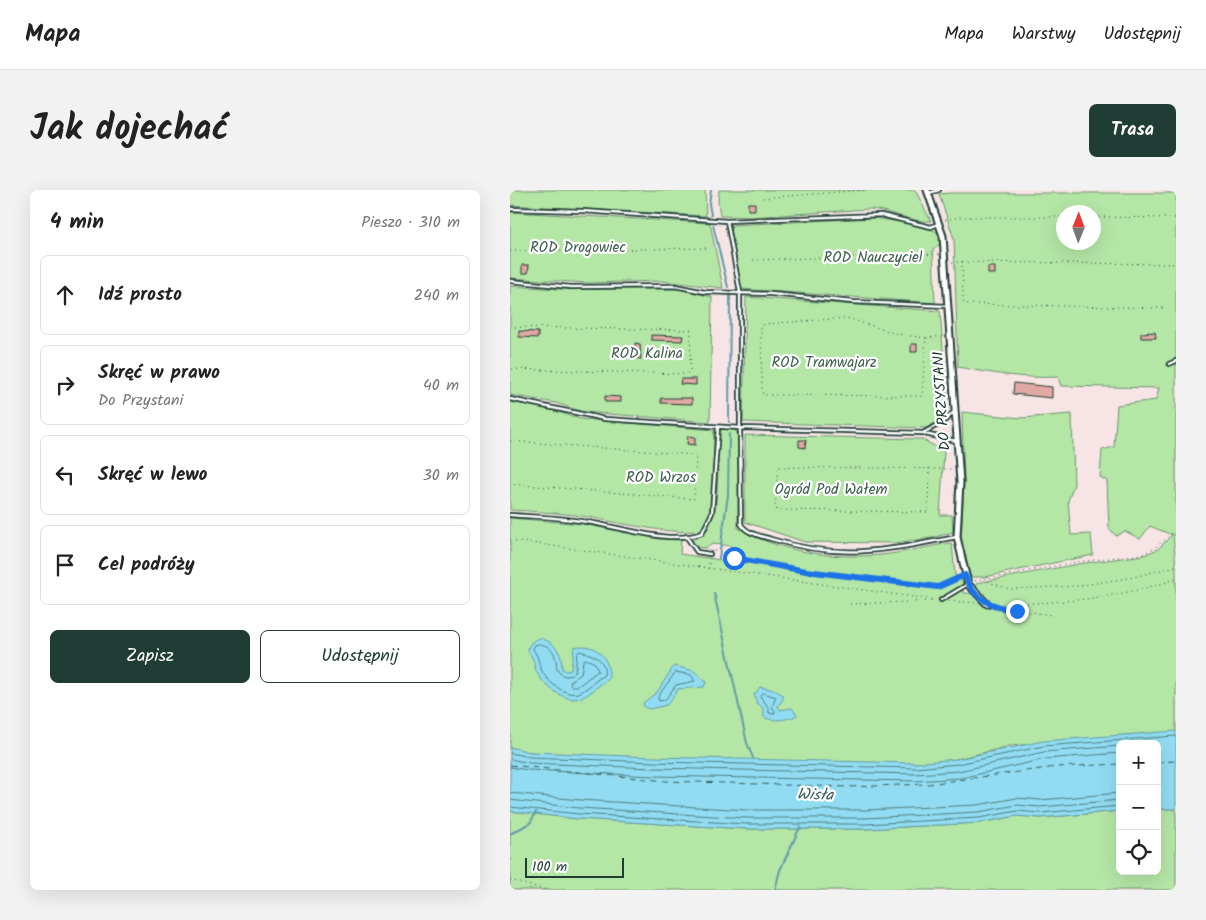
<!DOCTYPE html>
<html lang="pl">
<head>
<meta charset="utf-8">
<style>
	:root { --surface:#fff; --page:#f2f2f2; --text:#222; --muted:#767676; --line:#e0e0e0; --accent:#1f3d34 }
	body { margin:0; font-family:Kalam,sans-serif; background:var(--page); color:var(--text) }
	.controls { position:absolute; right:15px; bottom:15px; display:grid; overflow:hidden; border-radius:8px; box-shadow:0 5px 20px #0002 }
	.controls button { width:45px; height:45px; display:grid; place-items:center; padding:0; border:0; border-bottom:1px solid var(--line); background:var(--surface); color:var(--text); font:25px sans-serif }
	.compass { position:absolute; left:546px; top:15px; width:45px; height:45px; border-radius:50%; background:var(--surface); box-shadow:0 5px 20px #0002; rotate:1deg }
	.scale { position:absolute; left:15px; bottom:12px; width:99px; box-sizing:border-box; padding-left:5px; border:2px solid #1f3d34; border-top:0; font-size:14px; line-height:18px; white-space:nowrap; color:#1f3d34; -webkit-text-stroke:4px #fff; paint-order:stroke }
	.stop { position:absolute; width:15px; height:15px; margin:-11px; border:4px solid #1a73e8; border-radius:50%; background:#fff }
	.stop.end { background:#1a73e8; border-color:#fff; box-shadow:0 1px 5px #0008 }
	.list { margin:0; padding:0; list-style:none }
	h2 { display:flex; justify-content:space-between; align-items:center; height:65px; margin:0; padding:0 20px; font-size:21px }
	h2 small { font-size:16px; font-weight:400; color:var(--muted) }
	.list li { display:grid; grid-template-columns:32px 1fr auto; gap:15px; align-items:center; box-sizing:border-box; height:80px; margin:0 10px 10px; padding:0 10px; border:1px solid var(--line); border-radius:8px }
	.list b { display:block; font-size:19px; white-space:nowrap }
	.list p { margin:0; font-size:16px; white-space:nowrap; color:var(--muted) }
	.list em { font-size:16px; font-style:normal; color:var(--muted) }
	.actions { display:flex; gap:10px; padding:15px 20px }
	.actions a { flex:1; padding:11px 0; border:1px solid var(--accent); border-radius:8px; text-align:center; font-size:18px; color:var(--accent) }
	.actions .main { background:var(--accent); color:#fff }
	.icon { flex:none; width:28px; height:28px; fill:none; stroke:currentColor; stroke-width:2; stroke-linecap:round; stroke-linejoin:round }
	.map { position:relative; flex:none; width:666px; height:700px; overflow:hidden; border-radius:8px }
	header { display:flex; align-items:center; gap:30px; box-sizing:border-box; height:70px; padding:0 25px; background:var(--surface); border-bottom:1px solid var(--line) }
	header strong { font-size:24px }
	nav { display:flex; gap:28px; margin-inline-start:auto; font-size:18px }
	.intro { display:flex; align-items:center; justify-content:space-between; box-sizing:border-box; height:120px; padding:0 30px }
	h1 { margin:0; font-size:35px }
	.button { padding:12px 22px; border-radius:8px; background:var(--accent); color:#fff; font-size:18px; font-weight:700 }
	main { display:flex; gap:30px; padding:0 30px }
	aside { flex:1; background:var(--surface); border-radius:8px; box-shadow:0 5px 20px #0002 }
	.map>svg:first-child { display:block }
</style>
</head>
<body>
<header>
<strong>Mapa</strong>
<nav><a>Mapa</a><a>Warstwy</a><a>Udostępnij</a></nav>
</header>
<div class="intro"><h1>Jak dojechać</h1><a class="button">Trasa</a></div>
<main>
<aside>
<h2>4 min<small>Pieszo · 310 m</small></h2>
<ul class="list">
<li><svg class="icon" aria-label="ahead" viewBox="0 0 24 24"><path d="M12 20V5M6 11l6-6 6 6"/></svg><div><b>Idź prosto</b></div><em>240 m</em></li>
<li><svg class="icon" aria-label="right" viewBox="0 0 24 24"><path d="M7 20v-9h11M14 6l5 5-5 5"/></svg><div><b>Skręć w prawo</b><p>Do Przystani</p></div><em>40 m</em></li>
<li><svg class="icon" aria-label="left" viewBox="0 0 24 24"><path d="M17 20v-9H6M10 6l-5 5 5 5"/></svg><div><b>Skręć w lewo</b></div><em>30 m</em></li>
<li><svg class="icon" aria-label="arrive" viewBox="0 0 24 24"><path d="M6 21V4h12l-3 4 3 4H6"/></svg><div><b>Cel podróży</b></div></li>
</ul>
<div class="actions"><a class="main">Zapisz</a><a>Udostępnij</a></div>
</aside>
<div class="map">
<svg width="666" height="700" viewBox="0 0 666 700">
	<rect width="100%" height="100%" fill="#f6e5e4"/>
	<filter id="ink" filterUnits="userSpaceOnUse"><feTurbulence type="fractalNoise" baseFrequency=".02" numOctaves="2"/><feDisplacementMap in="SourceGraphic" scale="10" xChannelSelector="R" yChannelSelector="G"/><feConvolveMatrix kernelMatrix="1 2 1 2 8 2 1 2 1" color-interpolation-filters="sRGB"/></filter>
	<g filter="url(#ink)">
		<path fill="#b4e6a6" stroke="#6a926d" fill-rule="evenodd" d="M 0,0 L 195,0 L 196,26 L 0,15 Z
			M 209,0 L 405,0 L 421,31 C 401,33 380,20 359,19 L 241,27 L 210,26 L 208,12 Z
			M 440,3 L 666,3 L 666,344 L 663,345 L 666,377 L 666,542 L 500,556 L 447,569 L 413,573 L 323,574 L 118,567 L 20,562 L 0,558 L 0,328 L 73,334 L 149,349 L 171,350 L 170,364 L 218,371 L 222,365 L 221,356 L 203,354 L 195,358 L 186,357 L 182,351 C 186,347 193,346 197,340 C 211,319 207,271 208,246 L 212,239 L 225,240 L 228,245 L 228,338 C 269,362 322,369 370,365 C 394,363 418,356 442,353 L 445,385 L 452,390 L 453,403 L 475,404 L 466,397 L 467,393 L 568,374 L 634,365 L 648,359 L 662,345 L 640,336 L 630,349 L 615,341 L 606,346 L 599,338 L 597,291 L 590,287 L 592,260 L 604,257 L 607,215 L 646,210 L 649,198 L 551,196 L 548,187 C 513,189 481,183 448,177 L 444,49 L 429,4 ZM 554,22 L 584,22 L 584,52 L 554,52 Z
			M 0,22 L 200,33 L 213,98 L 152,91 L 78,93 L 0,88 Z
			M 362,28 C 373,29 421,36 428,43 C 430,46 430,50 430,54 L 423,60 L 425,113 L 231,99 L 221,39 L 222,35 Z
			M 0,96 L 51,99 L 169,99 L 202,107 L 200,232 L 73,222 L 46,213 L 0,205 Z
			M 236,107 L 430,121 L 438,222 L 426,234 L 416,238 L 233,232 Z
			M 0,212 L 35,218 L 70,229 L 204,240 C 203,268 207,314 194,338 C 175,350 91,328 65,325 C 44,323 22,321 0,320 Z
			M 452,222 L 511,228 L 562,224 L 564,294 L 558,311 L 561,345 L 581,344 L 583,365 L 474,387 L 461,387 L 458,382 L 451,350 L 454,290 Z
			M 235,245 L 411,249 L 434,261 L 430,325 L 442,325 L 443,342 L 421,348 L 384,353 L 295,352 L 235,332 Z
			M 647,619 L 666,619 L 666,700 L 0,700 L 0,621 L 68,629 L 237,639 L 355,639 L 469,633 L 507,626 L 530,628 L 610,621 L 610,681 L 647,681 Z"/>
		<path fill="#91dcf2" stroke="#639ca6" d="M 30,448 C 46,453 52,462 52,479 L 56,481 L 61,480 L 64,457 C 87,452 100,468 99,489 C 89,494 82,503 73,507 C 57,515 34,496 27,483 C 23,474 25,469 18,462 C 18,453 22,451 30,448 Z
			M 164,476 L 184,481 L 196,492 L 194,497 L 168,499 L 157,515 L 139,519 L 134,517 L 133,513 L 147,502 Z
			M 250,497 L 265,500 L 273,505 L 273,509 L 268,516 L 270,520 L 282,518 L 287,525 C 280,530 261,532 254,527 L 253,518 L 247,513 L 244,505 Z
			M 666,541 L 666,619 L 647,619 L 647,554 L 610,554 L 610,621 L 530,628 L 507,626 L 469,633 L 355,639 L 237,639 L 68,629 L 0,621 L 0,557 L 20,562 L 144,567 L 405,573 L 447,569 L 533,551 Z"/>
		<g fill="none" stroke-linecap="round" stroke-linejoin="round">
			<path stroke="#4d7d80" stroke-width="1" d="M 30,454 C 45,457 46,467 47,480 C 52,487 59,488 65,482 L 67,463 L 70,461 C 84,465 96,469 94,485 C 86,490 79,497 71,502 C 58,509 37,492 32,481 C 28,473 29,467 23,459 L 25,455 Z
				M 76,469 L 85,473 L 88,481 L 68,496 L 61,496 L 60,492 L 71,484 L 73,471 Z
				M 166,482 L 181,485 L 185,491 L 166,495 L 155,510 L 149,511 L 148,507 Z
				M 253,503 L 266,507 L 262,517 L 265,521 L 264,524 L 259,523 L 259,518 L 250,506 Z
				M 0,563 L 20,567 L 144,572 L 406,578 L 448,574 L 534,556 L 666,546
				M 0,569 L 19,573 L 143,578 L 406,584 L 449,581 L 534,562 L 610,556
				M 0,577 L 18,580 L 143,586 L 406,591 L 451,588 L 535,569 L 610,563
				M 0,603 L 70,610 L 237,620 L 355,620 L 467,615 L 507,608 L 530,610 L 610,603
				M 0,610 L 69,618 L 237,628 L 355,628 L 468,622 L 507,615 L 530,617 L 610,610
				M 0,617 L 69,624 L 237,634 L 355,634 L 469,628 L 507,621 L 530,623 L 610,616"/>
			<path stroke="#639ca6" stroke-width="2" d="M 201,25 L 199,14 L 201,0
				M 203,35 L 218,97
				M 219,232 L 220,106
				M 209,368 L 218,305 L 219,244
				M 204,403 L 237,553 L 243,568
				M 0,644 L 20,633 L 26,622
				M 265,700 L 270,680 L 290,637"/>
			<path stroke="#365d5a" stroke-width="1" stroke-dasharray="6 5" stroke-linecap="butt" d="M 647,572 L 666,571
				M 0,575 L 156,591 L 337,597 L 418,594 L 546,577 L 610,574"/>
		</g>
		<path fill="#e2a8a4" stroke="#1f3d34" d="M 238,13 L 245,13 L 245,20 L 238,20 Z
			M 12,75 L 19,75 L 18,83 L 12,83 Z
			M 478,77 L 485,77 L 485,84 L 478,84 Z
			M 9,141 L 28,142 L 28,148 L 9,147 Z
			M 645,142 L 646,148 L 631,148 L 631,143 Z
			M 141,145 L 173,146 L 172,151 L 141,150 Z
			M 125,153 L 130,154 L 131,169 L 125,168 Z
			M 401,154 L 407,154 L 407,162 L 401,162 Z
			M 171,189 L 186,189 L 186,195 L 170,194 Z
			M 504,193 L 542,197 L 542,208 L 503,204 Z
			M 95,206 L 111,207 L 111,212 L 95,212 Z
			M 151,208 L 182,208 L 182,214 L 151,213 Z
			M 178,246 L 185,247 L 185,255 L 177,254 Z
			M 289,250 L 296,250 L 295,258 L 289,257 Z"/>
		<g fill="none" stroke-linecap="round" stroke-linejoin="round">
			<defs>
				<path id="service" d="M 419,3 L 429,0
					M 0,19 L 73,21 L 217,31
					M 428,34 L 421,37 L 371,25 L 217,31 L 230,102 L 230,238 L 413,243 L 433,232 L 444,222
					M 0,91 L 61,97 L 165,96 L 195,102 L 261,104 L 343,112 L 437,116
					M 659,174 L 666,171
					M 0,209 L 95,229 L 230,238 L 231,334 C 237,344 251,346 261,349 C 332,371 377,360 447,347
					M 415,244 L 446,251
					M 0,325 C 26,327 52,327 77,332 C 110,337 161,355 192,343 L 202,323 L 208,237
					M 176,346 L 187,362 L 200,364
					M 431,410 L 458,394"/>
				<path id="minor" d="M 417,0 L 433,46 L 450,292 L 447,347 L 458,394 L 477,414"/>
			</defs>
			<use href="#service" stroke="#1f3d34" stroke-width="6"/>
			<use href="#minor" stroke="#1f3d34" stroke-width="9"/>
			<path stroke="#1f3d34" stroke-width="1" stroke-dasharray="1 4" stroke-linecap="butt" d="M 253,8 L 355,0
				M 584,27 L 666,28
				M 435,30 L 450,27 L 554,27
				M 0,61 L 198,58
				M 243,70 L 429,64
				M 452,71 L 453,111 L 458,114 L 657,118
				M 442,72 L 666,74
				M 0,137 L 181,140 L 180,181 L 176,184 L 0,179
				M 416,148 L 387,144 L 337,128 L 255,134 L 251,136 L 252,200 L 253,205 L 412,206 L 416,148 L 435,146
				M 0,251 L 186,265 L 184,309 L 0,294
				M 419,278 L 418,322 L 267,320 L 265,317 L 268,277 L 442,279
				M 0,350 L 425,410
				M 204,361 C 215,360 221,368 231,370 L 296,381 L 429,397 L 450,387
				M 198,379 L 200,368
				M 473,390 L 499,399 L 567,396 L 624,387 L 666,376
				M 465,391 L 567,372 L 633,364 L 646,357 L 666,340
				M 439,411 L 468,413
				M 340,414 L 425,411
				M 482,414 C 543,414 607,409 666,389
				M 484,417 L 542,425
				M 0,690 L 37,700"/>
			<use href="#service" stroke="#fff" stroke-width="2.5"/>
			<use href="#minor" stroke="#fff" stroke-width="5"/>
		</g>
	</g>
	<g fill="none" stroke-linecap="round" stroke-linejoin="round" filter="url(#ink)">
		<path stroke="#1a73e8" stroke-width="6" d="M 224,368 L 296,381 L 428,397 L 455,385 C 462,410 484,417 507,421"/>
	</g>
	<g text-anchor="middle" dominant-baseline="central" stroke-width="4.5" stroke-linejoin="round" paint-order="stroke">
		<g font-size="15" fill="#3d5f4b" stroke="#fff">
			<text x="68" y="58">ROD Drogowiec</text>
			<text x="363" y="68">ROD Nauczyciel</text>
			<text x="137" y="164">ROD Kalina</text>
			<text x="314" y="173">ROD Tramwajarz</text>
			<text x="151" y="288">ROD Wrzos</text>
			<text x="321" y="300">Ogród Pod Wałem</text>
		</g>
		<g font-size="15" fill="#1f3d34" stroke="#fff">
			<text transform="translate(432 211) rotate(-94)">DO PRZYSTANI</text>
		</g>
		<g font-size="16" font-style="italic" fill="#365d5a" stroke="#fff">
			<text transform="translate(305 605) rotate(2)">Wisła</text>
		</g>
	</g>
</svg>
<div class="controls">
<button>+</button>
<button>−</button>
<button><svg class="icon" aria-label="locate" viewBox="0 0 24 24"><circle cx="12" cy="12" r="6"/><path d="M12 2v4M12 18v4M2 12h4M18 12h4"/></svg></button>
</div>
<svg class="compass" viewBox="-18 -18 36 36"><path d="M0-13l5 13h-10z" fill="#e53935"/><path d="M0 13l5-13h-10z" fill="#767676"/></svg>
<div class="scale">100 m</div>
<div class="stop" style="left:224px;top:368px"></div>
<div class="stop end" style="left:507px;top:421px"></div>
</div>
</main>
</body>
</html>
